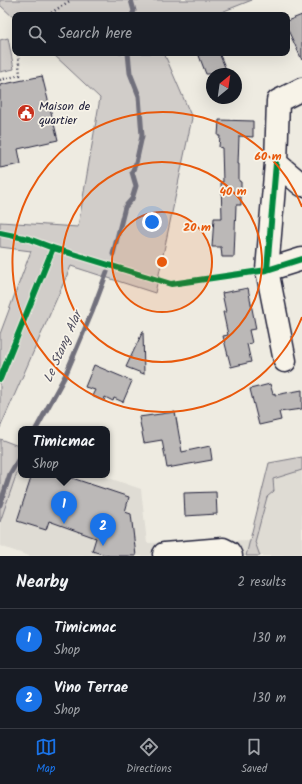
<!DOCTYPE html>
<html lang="en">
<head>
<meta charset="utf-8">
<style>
	:root { --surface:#171b24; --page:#242831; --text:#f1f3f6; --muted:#9ea1a6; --line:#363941; --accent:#1a73e8 }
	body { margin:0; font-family:Kalam,sans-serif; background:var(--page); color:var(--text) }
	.compass { position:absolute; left:206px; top:68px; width:36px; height:36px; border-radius:50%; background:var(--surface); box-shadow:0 4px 16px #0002; rotate:29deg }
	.you { position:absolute; left:152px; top:222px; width:14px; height:14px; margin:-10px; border:3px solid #fff; border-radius:50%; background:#1a73e8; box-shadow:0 0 0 6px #1a73e833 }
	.badge { display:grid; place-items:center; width:26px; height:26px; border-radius:50%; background:var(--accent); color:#fff; font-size:13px; font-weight:700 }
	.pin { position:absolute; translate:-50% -33px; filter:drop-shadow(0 1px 2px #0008) }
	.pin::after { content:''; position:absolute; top:21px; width:14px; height:12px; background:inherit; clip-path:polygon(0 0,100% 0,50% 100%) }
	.popup { position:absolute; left:18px; top:426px; width:92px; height:52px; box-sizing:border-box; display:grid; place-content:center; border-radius:8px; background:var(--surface); filter:drop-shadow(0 1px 3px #0005); font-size:13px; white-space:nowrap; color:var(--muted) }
	.popup b { font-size:15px; color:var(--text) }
	.popup::after { content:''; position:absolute; left:50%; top:100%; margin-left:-8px; border:8px solid transparent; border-top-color:var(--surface) }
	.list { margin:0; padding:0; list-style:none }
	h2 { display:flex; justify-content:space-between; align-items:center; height:52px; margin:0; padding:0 16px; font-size:17px }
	h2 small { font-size:13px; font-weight:400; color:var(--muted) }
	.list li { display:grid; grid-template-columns:26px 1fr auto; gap:12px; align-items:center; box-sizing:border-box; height:60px; padding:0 16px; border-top:1px solid var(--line) }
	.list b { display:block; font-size:15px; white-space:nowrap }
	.list p { margin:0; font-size:13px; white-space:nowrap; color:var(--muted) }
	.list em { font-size:13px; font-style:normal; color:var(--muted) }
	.icon { flex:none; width:22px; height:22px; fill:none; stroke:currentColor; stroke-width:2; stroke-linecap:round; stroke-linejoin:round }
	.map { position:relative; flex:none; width:302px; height:556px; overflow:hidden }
	.search { position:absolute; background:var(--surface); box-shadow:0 4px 16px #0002; left:12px; right:12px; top:12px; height:44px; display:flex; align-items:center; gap:10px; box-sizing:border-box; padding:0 14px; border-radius:8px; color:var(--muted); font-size:15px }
	.sheet { height:172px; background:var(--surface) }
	nav { display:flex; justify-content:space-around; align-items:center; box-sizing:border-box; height:56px; border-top:1px solid var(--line); background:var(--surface); font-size:11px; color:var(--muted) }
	nav a { display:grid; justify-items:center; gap:2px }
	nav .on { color:var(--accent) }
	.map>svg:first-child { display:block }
</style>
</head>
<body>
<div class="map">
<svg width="302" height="556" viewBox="0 0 302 556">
	<rect width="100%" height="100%" fill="#eeebe1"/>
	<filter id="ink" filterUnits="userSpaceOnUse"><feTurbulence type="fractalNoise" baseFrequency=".025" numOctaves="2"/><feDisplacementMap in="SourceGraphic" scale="8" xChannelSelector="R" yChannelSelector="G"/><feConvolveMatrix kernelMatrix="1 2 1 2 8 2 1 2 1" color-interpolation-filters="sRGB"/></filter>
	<g filter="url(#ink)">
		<path fill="#dfdcd4" d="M 302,457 L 302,556 L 29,556 L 0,546 L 0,522 L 21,461 L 21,475 L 100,475 L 141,489 L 147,543 L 250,540 L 269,463 Z"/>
		<path fill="#d1cdc9" stroke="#7a7882" d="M 0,0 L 252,0 L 214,15 L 15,15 L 15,19 L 0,5 Z
			M 8,38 L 14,69 L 0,72 L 0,40 Z
			M 52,53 L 164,53 L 192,118 L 155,293 L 71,266 L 0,428 L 0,334 L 31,251 L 0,247 L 0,222 L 78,227 L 100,98 Z
			M 0,439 L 21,447 L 21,461 L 0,522 Z
			M 302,457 L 302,470 L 273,479 L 274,491 L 267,497 L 255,542 L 260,556 L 246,556 L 269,463 Z"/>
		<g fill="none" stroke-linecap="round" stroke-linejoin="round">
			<path stroke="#716f7b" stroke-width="5" d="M 131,0 L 134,11 L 132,15
				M 113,254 L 125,207 L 132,199 L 136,186 L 132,172 L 136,163 L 142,136 L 139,96 L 130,73 L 128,53
				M 36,429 L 65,376 L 92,312 L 107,272
				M 0,505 L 10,474 L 21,455"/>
		</g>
		<path fill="#bbb8b7" stroke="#22223b" d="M 302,15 L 302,60 L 287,28 L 287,21 Z
			M 198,53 L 219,53 L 228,74 L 206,74 Z
			M 42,76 L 58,140 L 18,149 L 21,164 L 0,168 L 0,85 Z
			M 219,120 L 253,121 L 253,137 L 239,136 L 238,164 L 239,164 L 239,181 L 241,182 L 241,205 L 236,205 L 234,257 L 222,257 L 221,247 L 212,247 L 214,218 L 222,218 L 221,182 L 223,182 L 222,148 L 219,147 L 220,136 L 218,136 Z
			M 248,288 L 256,329 L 249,330 L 252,343 L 247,344 L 251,362 L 231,367 L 223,336 L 228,335 L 223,312 L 226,312 L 222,293 Z
			M 143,331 L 144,374 L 126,367 Z
			M 94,365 L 132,381 L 123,402 L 114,398 L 113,401 L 105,397 L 104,401 L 92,396 L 95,390 L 85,387 Z
			M 270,384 L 273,394 L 275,393 L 275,395 L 302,390 L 302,409 L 279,412 L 281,420 L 259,425 L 250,389 Z
			M 175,412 L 182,452 L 210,446 L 212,460 L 167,468 L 162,440 L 144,443 L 139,417 Z
			M 32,475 L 63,475 L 129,497 L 125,512 L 131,514 L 136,556 L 109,556 L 92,551 L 96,538 L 49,521 L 46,530 L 17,521 Z
			M 216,492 L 217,514 L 185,516 L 184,493 Z"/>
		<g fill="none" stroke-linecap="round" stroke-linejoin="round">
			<defs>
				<path id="minor" d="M 302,89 L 278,101 L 276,163 L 302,185
					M 276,163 L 267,270 L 302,259
					M 267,270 L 285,361
					M 164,554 L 223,549 L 229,552 L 231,556"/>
			</defs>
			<use href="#minor" stroke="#22223b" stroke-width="25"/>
			<path stroke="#22223b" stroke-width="2.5" stroke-dasharray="1 3" stroke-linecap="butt" d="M 48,15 L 71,0
				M 0,80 L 20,75 L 18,53"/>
			<use href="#minor" stroke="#f7f3e8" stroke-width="22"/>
			<defs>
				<path id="cycleway" d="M 276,163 L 267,270 L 302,259
					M 0,233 L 29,239 L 53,248 L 171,284 L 267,270
					M 0,379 L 53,248"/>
			</defs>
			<use href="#cycleway" stroke="#f7f3e8" stroke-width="8"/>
			<use href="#cycleway" stroke="#00873e" stroke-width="6"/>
		</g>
	</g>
	<circle cx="162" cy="262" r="50" fill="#e8590c" fill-opacity=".12"/>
	<g fill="none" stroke="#e8590c" stroke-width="2">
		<circle cx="162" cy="262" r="50"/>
		<circle cx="162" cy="262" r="100"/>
		<path d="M302 317A150 150 0 1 1 302 207"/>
	</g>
	<defs>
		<symbol id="civic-disc" viewBox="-11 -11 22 22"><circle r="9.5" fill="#c8321e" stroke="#f7f3e8"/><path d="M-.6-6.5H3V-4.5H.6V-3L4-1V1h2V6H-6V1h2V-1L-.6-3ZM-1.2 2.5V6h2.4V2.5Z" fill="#fff"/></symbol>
	</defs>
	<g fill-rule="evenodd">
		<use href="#civic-disc" x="16" y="103" width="20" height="20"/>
	</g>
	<g text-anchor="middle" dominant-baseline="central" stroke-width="3.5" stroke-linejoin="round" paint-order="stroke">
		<g font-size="12" fill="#22223b" stroke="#f7f3e8" text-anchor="start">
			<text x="39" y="106">Maison de<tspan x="39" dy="14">quartier</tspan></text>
		</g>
		<g font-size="13" font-style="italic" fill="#504f60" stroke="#f7f3e8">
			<text transform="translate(63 347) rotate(-66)">Le Stang Alar</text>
		</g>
	</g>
	<circle cx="162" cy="262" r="6" fill="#e8590c" stroke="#f7f3e8" stroke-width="2"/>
	<g font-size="12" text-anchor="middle" font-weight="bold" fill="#e8590c" stroke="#f7f3e8" stroke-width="3.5" stroke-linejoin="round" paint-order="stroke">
		<text x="268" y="160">60 m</text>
		<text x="233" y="195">40 m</text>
		<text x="197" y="231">20 m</text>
	</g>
</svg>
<svg class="compass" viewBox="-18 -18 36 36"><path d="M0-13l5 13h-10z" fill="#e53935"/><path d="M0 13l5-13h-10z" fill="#9ea1a6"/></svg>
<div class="you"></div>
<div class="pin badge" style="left:64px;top:524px">1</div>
<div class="popup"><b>Timicmac</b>Shop</div>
<div class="pin badge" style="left:103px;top:546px">2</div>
<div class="search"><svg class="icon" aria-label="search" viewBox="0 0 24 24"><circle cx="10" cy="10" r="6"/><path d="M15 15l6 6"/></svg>Search here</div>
</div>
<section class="sheet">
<h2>Nearby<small>2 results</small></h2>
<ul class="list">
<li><span class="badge">1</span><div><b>Timicmac</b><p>Shop</p></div><em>130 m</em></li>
<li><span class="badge">2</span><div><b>Vino Terrae</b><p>Shop</p></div><em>130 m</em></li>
</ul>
</section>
<nav>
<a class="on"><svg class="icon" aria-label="map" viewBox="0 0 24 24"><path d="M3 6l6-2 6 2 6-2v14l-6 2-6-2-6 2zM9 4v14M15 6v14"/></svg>Map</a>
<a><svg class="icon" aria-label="directions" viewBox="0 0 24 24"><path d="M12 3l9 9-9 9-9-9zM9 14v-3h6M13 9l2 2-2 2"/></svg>Directions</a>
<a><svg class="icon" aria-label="saved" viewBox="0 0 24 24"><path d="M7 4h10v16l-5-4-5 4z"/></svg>Saved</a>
</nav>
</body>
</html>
